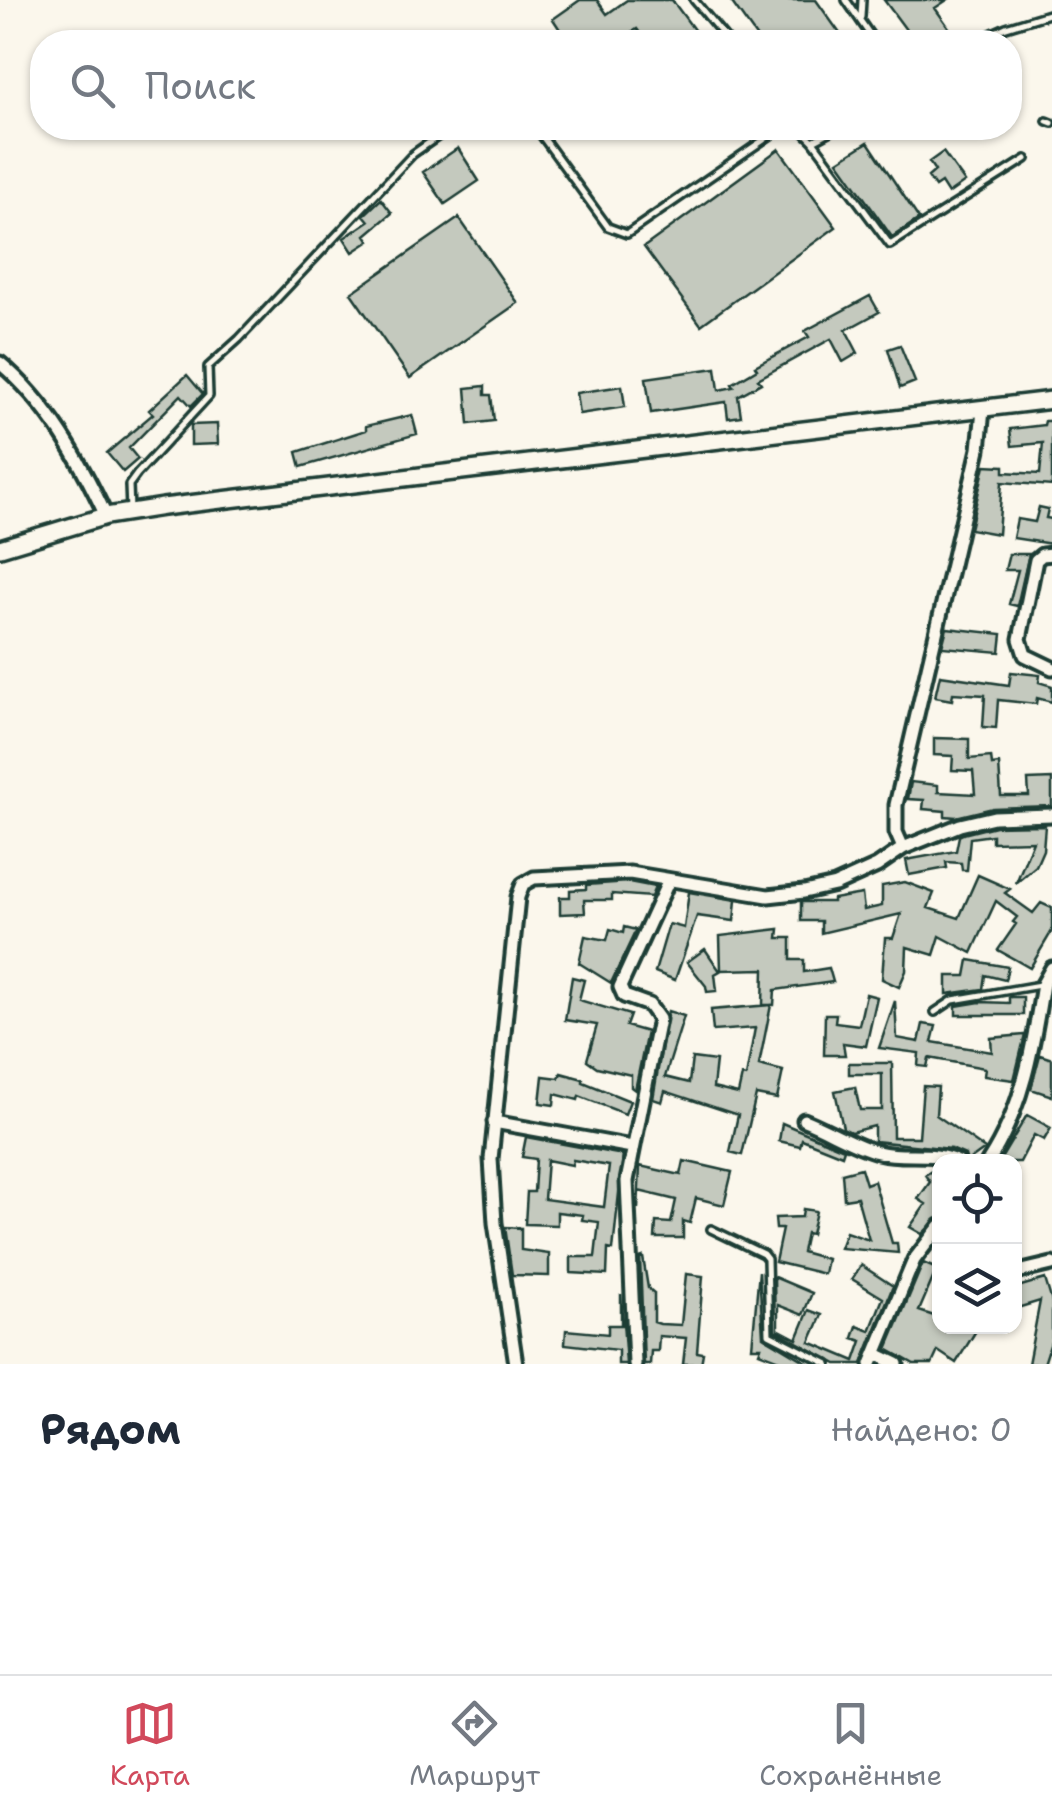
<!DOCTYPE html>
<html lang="ru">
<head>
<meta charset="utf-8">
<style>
	:root { --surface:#fff; --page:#f6f6f7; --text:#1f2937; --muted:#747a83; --line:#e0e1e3; --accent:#d1495b }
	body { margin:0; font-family:"Shantell Sans",sans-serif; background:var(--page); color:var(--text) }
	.controls { position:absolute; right:30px; bottom:30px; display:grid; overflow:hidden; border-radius:20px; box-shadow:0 2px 8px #0004 }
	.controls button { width:90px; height:90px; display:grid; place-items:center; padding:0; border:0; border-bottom:2px solid var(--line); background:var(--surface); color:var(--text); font:50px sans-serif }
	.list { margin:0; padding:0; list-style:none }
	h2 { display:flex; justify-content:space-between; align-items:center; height:130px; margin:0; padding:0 40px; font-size:42px }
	h2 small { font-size:32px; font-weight:400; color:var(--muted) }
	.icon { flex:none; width:55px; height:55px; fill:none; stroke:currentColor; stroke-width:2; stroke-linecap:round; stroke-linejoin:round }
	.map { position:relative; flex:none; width:1052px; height:1364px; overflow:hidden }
	.search { position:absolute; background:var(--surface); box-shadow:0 2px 8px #0004; left:30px; right:30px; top:30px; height:110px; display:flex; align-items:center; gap:25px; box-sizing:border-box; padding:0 35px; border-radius:40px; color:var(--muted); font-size:38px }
	.sheet { height:310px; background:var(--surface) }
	nav { display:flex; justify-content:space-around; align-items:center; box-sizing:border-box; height:140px; border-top:2px solid var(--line); background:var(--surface); font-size:28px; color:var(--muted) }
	nav a { display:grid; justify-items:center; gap:5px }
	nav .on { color:var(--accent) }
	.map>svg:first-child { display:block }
</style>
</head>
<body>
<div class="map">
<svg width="1052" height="1364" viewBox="0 0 1052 1364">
	<rect width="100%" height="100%" fill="#fbf7ec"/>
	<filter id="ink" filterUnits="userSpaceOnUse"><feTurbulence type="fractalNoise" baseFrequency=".01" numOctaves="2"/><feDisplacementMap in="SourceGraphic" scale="20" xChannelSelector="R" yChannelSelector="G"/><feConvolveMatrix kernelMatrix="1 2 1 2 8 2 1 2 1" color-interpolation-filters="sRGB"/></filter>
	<g filter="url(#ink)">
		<path fill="#c4c9be" stroke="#1f3d34" stroke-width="2.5" fill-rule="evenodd" d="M 580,0 L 597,0 L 607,14 L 627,0 L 672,0 L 703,42 L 647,42 L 637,29 L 618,42 L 568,42 L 553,19 Z
			M 730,0 L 816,0 L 846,42 L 760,42 Z
			M 884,0 L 947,0 L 935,8 L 952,32 L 938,42 L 915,42 Z
			M 868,142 L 919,219 L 892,237 L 838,161 Z
			M 458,148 L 479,181 L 445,204 L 423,172 Z
			M 779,149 L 836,227 L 701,325 L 644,247 Z
			M 943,152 L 965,182 L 948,194 L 941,183 L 935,187 L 928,177 L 935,171 L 929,162 Z
			M 381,199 L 392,213 L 366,235 L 370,241 L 353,252 L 344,238 L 369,221 L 364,215 Z
			M 459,218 L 518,303 L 410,378 L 351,293 Z
			M 870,296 L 879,312 L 846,330 L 858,353 L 843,362 L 831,339 L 758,379 L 761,383 L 738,396 L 741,416 L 728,418 L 726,402 L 651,413 L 646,378 L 716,368 L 719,390 L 734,387 L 732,384 L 757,369 L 755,366 L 809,337 L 805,331 Z
			M 900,345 L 915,382 L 900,388 L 888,349 Z
			M 187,375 L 203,394 L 191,406 L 181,395 L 129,448 L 138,459 L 123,472 L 107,453 L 153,414 L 149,410 Z
			M 485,386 L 485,395 L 491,395 L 494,421 L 469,424 L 466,388 Z
			M 622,386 L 625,407 L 579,414 L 576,393 Z
			M 412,415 L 417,434 L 301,467 L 297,452 L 366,430 L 366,426 Z
			M 1045,421 L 1052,421 L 1052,486 L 1002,482 L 998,534 L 970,529 L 985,465 L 1004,466 L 1004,472 L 1040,474 L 1043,443 L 1012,446 L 1010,429 L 1044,425 Z
			M 217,424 L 218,444 L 191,445 L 191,425 Z
			M 1039,507 L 1048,509 L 1046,518 L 1052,519 L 1052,544 L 1013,538 L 1017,519 L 1035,522 Z
			M 1009,554 L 1029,554 L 1017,606 L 1009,604 L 1018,570 L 1005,570 Z
			M 947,628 L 1002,634 L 1000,652 L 942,647 Z
			M 1011,672 L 1040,675 L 1039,682 L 1052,686 L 1052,702 L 1037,698 L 1036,704 L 998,700 L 996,728 L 983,727 L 985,695 L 953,693 L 952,700 L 935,697 L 940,675 L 1009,685 Z
			M 934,738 L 969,739 L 969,759 L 991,757 L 992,765 L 999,764 L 1001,796 L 1029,796 L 1028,780 L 1052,779 L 1052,806 L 993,808 L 956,817 L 945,816 L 945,811 L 923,809 L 924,800 L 908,799 L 911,782 L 938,785 L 938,792 L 975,794 L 973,771 L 952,770 L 953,756 L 934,755 Z
			M 1045,825 L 1043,850 L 1036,866 L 1016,883 L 1033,841 L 992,842 L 992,835 L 970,838 L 967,870 L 962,870 L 961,863 L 946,862 L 947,868 L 909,875 L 906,860 L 956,851 L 959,836 L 963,834 L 995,826 Z
			M 978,875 L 1010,889 L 1005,893 L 1033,913 L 1041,903 L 1052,908 L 1052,931 L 1030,968 L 998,950 L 1016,924 L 1013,922 L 1017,917 L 996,901 L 972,953 L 940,936 L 934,955 L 907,947 L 906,971 L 899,987 L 882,979 L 885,938 L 893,938 L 901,914 L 821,933 L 821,921 L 801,921 L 801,902 L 833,902 L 833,899 L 862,894 L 864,910 L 882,906 L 882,886 L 905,882 L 934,893 L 928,908 L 959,918 Z
			M 629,882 L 655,887 L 651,897 L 612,894 L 612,900 L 584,900 L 585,913 L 560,914 L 560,897 L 570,897 L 570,890 L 586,889 L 586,885 Z
			M 689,892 L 736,900 L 734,921 L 697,916 L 675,980 L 655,972 L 669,924 L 684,928 Z
			M 624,927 L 636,930 L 611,983 L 579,963 L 585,936 L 607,940 L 610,929 L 623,933 Z
			M 779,929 L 778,938 L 791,938 L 791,960 L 804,960 L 804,972 L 829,968 L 833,982 L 775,990 L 774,1005 L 763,1005 L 764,969 L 721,970 L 720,936 Z
			M 705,949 L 720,971 L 715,974 L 717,991 L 707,992 L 706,986 L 687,962 Z
			M 969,960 L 1008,967 L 1005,980 L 985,975 L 983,989 L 947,994 L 947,976 L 966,976 Z
			M 572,977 L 584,980 L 579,1000 L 630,1015 L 626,1026 L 647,1032 L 635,1090 L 631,1087 L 631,1075 L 597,1067 L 587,1060 L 597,1025 L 565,1020 Z
			M 866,994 L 877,997 L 866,1046 L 843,1043 L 845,1055 L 824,1055 L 825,1014 L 836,1014 L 835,1022 L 859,1025 Z
			M 1009,997 L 1023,997 L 1023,1015 L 956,1015 L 956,1006 L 980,1002 L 1009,1003 Z
			M 895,1001 L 897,1038 L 919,1042 L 923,1024 L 936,1026 L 932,1042 L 992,1052 L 991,1038 L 1025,1035 L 1014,1080 L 984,1076 L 985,1068 L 929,1058 L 927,1067 L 918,1066 L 919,1053 L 879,1048 Z
			M 771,1005 L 759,1065 L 783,1071 L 777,1099 L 756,1095 L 742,1155 L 730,1152 L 738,1115 L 665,1091 L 662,1102 L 653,1099 L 667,1015 L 668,1011 L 684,1016 L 665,1077 L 689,1083 L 692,1058 L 716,1061 L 713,1088 L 738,1094 L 742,1076 L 746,1077 L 755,1028 L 713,1031 L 711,1010 Z
			M 1040,1055 L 1052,1059 L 1052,1096 L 1031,1089 Z
			M 849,1063 L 892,1063 L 893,1137 L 919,1137 L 923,1086 L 938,1087 L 936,1115 L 985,1149 L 967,1162 L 965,1155 L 951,1149 L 874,1141 L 874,1126 L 851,1132 L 843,1128 L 835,1091 L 855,1087 L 860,1110 L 882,1110 L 882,1074 L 849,1074 Z
			M 561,1073 L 583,1079 L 583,1082 L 630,1101 L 625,1114 L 579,1096 L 578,1100 L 555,1094 L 554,1105 L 540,1103 L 543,1076 L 559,1078 Z
			M 1027,1115 L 1051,1128 L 1044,1140 L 1034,1135 L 1020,1162 L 999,1162 Z
			M 782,1123 L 844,1149 L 842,1155 L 802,1139 L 800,1146 L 779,1141 Z
			M 526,1137 L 623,1155 L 613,1250 L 608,1249 L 607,1275 L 571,1273 L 571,1257 L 595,1257 L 599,1222 L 582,1220 L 583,1215 L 557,1212 L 557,1225 L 525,1224 L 527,1192 L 534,1192 L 536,1159 L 522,1157 ZM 547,1160 L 572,1165 L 573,1160 L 609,1166 L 604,1207 L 544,1199 Z
			M 684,1161 L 732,1172 L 724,1205 L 696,1198 L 690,1223 L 683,1221 L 683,1238 L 655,1238 L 656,1222 L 671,1223 L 676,1200 L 639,1191 L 638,1209 L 640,1166 L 681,1175 Z
			M 940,1166 L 940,1217 L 922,1234 L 910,1227 L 926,1204 L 918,1199 L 930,1182 L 925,1175 Z
			M 861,1168 L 866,1184 L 874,1181 L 892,1243 L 897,1243 L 898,1253 L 840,1248 L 846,1232 L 869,1240 L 857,1197 L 844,1199 L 842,1173 Z
			M 803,1209 L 816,1211 L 811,1234 L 806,1233 L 802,1252 L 827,1259 L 824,1274 L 775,1262 L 782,1229 L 776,1229 L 775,1218 L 802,1217 Z
			M 505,1227 L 521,1228 L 521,1250 L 549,1254 L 549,1276 L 512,1275 Z
			M 643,1257 L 648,1288 L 654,1293 L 654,1322 L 660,1324 L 681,1325 L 686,1274 L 703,1276 L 697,1352 L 703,1353 L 701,1364 L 683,1364 L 686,1338 L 659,1336 L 658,1351 L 651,1351 L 650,1364 L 644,1364 L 640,1258 Z
			M 923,1263 L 937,1269 L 919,1311 L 940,1318 L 940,1326 L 979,1326 L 956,1363 L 938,1351 L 932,1364 L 914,1364 L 887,1349 Z
			M 861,1265 L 893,1286 L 862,1364 L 837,1364 L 775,1330 L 774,1277 L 812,1293 L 803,1315 L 778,1305 L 778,1329 L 797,1339 L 809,1310 L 822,1315 L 810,1342 L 855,1361 L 862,1341 L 853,1338 L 857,1326 L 870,1331 L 883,1298 L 852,1279 Z
			M 759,1271 L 763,1336 L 810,1364 L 790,1364 L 759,1352 L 761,1347 L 752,1347 Z
			M 1045,1279 L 1052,1302 L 1052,1339 L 1044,1364 L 1028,1364 L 1040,1301 L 1014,1309 L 1014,1288 Z
			M 621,1294 L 626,1364 L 618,1364 L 618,1350 L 565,1344 L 566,1330 L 608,1334 L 608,1325 L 621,1325 Z"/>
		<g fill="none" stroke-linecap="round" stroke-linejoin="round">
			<defs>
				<path id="service" d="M 694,0 L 729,42
					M 846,0 L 875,42
					M 861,17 L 862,0
					M 973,42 L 1006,27 L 1052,13
					M 1047,121 L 1052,123
					M 536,128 L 608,227 L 627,234 L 781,128
					M 800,128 L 813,141 L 837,128
					M 813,141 L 890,245 L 1026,159
					M 130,511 L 129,485 L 137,474 L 209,396 L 208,367 L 239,339 L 413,154 L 450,128
					M 935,1012 L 953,1000 L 1040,985
					M 711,1229 L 763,1254 L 767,1259 L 769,1334 L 828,1364"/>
				<path id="minor" d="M 0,363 C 48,403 80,460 106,516
					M 1052,554 L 1042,555 L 1036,560 L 1020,639 L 1025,655 L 1052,668
					M 903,848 L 896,832 L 896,805 L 979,449 L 983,410
					M 804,1120 C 827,1129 856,1147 878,1152 C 904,1159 933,1150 958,1162
					M 494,1122 L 632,1147
					M 988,1162 C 1023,1108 1033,1047 1043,984 L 1052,968
					M 1014,1273 L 1052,1264
					M 876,1354 L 897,1364
					M 516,1364 L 495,1223 L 491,1159 L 518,897 L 523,884 L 534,878 L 630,873 L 768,896 L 804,892 L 835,885 L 877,866 L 903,848 L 960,825 L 994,817 L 1052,815
					M 635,1364 L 627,1181 L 659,1019 L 649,1005 L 624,996 L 620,987 L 669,880
					M 871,1364 L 914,1260 L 940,1226"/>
				<path id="secondary" d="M 0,548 L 106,516 L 163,507 L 1052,400"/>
			</defs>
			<use href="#service" stroke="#1f3d34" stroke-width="12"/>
			<use href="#minor" stroke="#1f3d34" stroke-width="19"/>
			<use href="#secondary" stroke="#1f3d34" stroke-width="22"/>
			<use href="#service" stroke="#fbf7ec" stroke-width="5"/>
			<use href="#minor" stroke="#fbf7ec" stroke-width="11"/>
			<use href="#secondary" stroke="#fbf7ec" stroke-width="15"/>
		</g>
	</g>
</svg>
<div class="controls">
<button><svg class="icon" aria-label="locate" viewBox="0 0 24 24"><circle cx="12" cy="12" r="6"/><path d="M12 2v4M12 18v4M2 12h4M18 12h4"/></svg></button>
<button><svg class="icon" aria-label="layers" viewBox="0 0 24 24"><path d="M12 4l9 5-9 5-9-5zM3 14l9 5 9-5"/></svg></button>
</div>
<div class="search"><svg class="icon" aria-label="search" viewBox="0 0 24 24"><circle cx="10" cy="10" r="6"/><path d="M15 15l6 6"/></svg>Поиск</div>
</div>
<section class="sheet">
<h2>Рядом<small>Найдено: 0</small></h2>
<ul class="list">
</ul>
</section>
<nav>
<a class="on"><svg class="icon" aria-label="map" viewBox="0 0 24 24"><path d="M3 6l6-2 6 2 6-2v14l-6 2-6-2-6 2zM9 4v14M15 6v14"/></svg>Карта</a>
<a><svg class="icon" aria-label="directions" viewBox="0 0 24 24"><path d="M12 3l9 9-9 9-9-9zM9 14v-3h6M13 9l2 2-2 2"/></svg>Маршрут</a>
<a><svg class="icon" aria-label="saved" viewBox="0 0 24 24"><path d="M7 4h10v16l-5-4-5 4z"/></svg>Сохранённые</a>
</nav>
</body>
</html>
